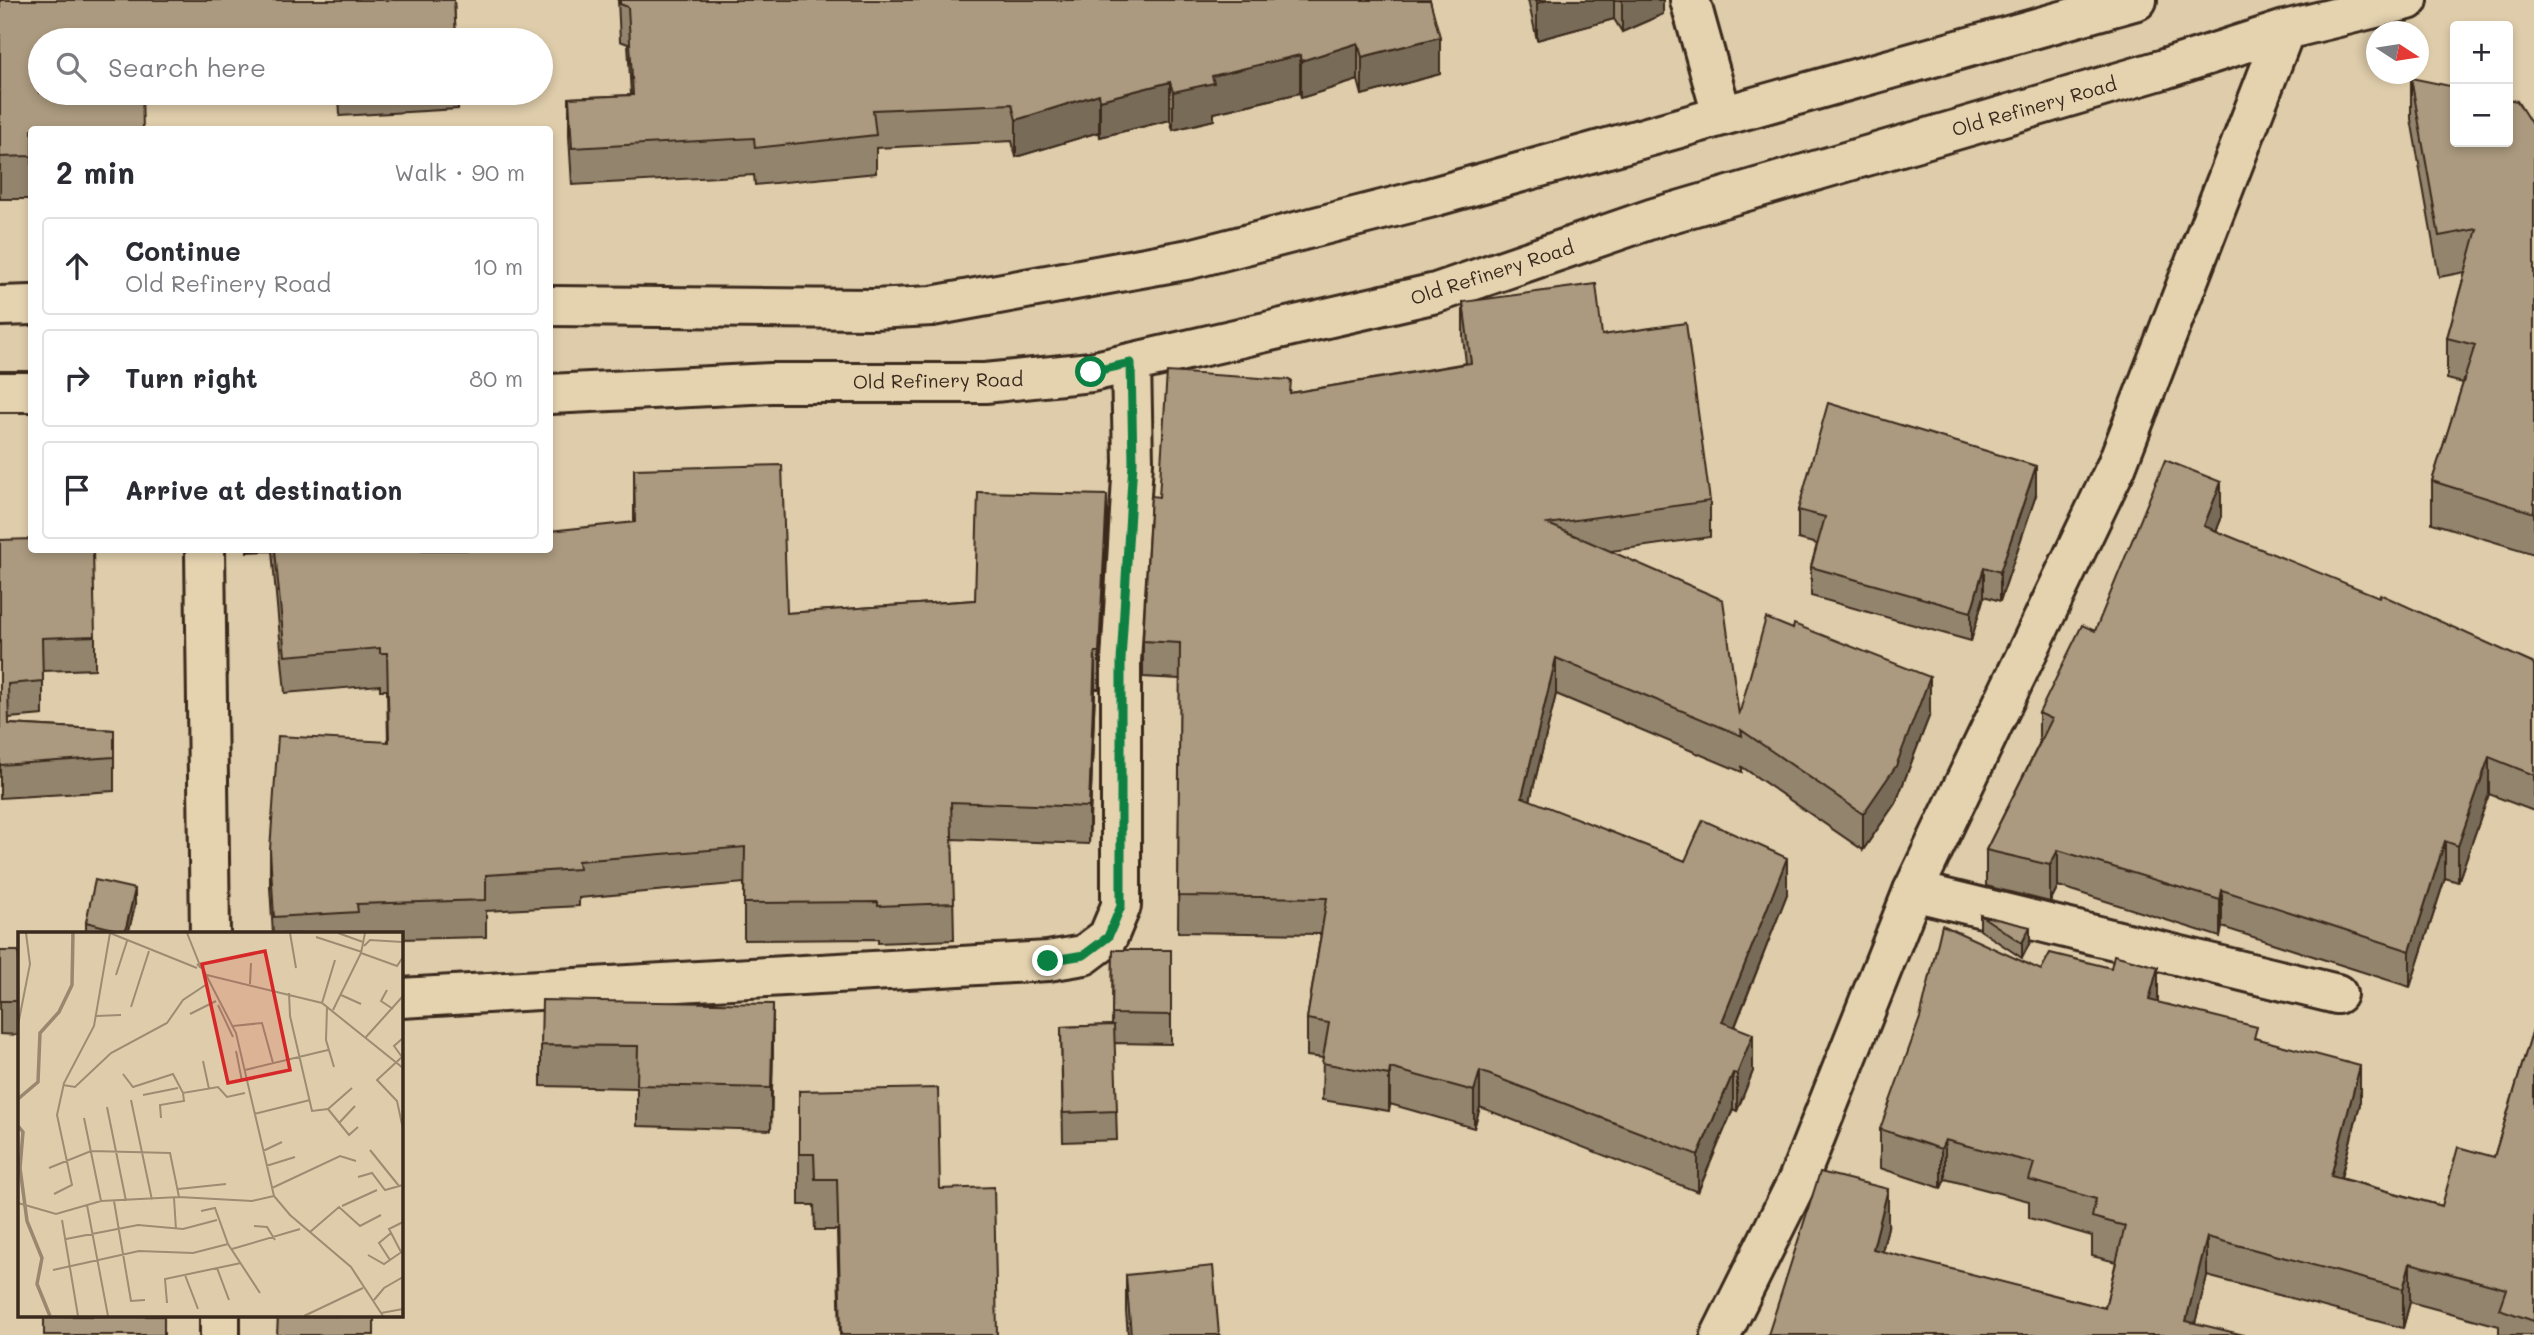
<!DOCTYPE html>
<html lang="en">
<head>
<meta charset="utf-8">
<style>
	:root { --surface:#fff; --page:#f7f7f7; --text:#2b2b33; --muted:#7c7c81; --line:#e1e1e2 }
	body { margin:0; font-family:Mali,sans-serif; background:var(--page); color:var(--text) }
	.controls { position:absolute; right:21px; top:21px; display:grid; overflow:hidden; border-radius:7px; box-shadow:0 4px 10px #0003 }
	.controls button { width:63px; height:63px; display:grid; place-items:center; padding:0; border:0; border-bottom:2px solid var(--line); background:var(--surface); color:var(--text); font:35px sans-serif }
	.compass { position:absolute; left:2366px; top:21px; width:63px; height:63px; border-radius:50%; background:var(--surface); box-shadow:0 4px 10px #0003; rotate:102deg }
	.stop { position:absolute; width:21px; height:21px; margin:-16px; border:5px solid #0b8043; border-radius:50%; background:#fff }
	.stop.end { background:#0b8043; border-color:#fff; box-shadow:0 2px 7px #0008 }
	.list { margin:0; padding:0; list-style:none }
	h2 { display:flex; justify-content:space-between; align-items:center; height:91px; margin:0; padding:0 28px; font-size:30px }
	h2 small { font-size:23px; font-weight:400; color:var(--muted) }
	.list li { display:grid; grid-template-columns:46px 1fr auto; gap:21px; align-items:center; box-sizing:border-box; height:98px; margin:0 14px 14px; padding:0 14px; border:2px solid var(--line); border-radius:7px }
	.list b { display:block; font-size:26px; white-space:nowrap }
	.list p { margin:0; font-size:23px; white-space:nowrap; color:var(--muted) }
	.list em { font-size:23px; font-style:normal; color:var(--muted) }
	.icon { flex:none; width:38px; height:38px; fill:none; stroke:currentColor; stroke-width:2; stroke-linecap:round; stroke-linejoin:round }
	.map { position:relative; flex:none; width:2534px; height:1335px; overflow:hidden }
	.search { position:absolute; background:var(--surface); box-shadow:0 4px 10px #0003; left:28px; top:28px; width:525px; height:77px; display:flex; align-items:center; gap:18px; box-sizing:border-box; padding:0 24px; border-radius:38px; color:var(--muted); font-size:26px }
	.panel { position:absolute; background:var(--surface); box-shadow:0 4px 10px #0003; left:28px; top:126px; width:525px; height:427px; border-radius:7px }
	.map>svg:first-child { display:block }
</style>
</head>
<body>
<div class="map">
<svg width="2534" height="1335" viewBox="0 0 2534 1335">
	<rect width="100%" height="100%" fill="#deccaa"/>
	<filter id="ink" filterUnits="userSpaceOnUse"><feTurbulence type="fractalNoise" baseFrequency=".0143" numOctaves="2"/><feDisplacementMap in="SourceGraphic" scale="14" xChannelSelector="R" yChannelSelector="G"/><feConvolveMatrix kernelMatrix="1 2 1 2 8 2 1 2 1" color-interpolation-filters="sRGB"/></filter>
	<g filter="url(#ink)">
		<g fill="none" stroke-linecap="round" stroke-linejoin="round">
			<defs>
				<path id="street" d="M 1690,0 L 1722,115
					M 205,550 L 210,934
					M 1913,891 L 2337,994
					M 401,998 L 1048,961 L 1084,955 L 1108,937 L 1121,906 L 1121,661 L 1133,462 L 1131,363
					M 220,1316 L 220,1335"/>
				<path id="secondary" d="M 0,306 L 32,305
					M 550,306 L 873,309 L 932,306 L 1190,259 L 1429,198 L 2137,0
					M 0,392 L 32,392
					M 550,394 L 771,383 L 985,383 L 1091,372 L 1436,293 L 1654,218 L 2164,69 L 2285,30 L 2408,0
					M 1721,1335 L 1798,1180 L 1913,891 L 2116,467 L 2285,30"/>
			</defs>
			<use href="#street" stroke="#3b2a1e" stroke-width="44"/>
			<use href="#secondary" stroke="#3b2a1e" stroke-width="44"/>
			<use href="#street" stroke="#e5d3b0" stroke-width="38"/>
			<use href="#secondary" stroke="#e5d3b0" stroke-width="38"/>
		</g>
		<path fill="#93846d" stroke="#3b2a1e" stroke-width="2" d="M 0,0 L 454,0 L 456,40 L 40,40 L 32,130 L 32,199 L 0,199 Z
			M 618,0 L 1430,0 L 1440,74 L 1362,95 L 1358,80 L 1301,98 L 1300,93 L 1214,113 L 1214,120 L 1173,130 L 1170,120 L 1100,137 L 1099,132 L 1016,157 L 1012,141 L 876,148 L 876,173 L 755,185 L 754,175 L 572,185 L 569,136 L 569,98 L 631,95 L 628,44 L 620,41 Z
			M 1528,0 L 1663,0 L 1663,14 L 1622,32 L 1614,19 L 1537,40 Z
			M 2411,78 L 2534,128 L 2534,554 L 2432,523 L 2432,481 L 2463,383 L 2447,379 L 2447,338 L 2465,272 L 2439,277 L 2411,119 Z
			M 339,93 L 458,93 L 458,109 L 340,116 Z
			M 1463,302 L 1602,335 L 1710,501 L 1710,537 L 1611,551 L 1739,715 L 1930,714 L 1896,802 L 1863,850 L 1742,767 L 1742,772 L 1556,694 L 1530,801 L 1685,861 L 1787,894 L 1735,1027 L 1753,1071 L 1737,1111 L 1733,1109 L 1698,1192 L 1480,1107 L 1474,1128 L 1390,1104 L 1389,1111 L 1322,1100 L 1323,1058 L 1307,1056 L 1307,1019 L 1321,934 L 1178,932 L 1180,679 L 1143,677 L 1143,641 L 1159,497 L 1291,393 L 1466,363 L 1463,338 Z
			M 634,469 L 787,613 L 975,600 L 1107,532 L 1099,689 L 1095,689 L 1089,844 L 952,839 L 954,940 L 878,943 L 878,939 L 744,940 L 744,883 L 579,898 L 579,906 L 486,911 L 486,937 L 401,939 L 401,934 L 273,934 L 270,887 L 270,850 L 388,742 L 387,690 L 380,690 L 380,685 L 285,693 L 272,551 L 247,552 L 247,550 L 550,550 L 634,522 Z
			M 2036,495 L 2000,601 L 1984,596 L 1971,641 L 1811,596 L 1811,567 L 1817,544 L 1798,539 L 1798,510 Z
			M 2221,519 L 2216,531 L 2534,664 L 2534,811 L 2489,794 L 2458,882 L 2445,878 L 2410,987 L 2222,927 L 2220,937 L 2058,886 L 2050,902 L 1986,886 L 1986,850 L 2039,744 L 2039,713 L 2095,631 Z
			M 0,540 L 95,636 L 95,669 L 43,671 L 43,715 L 9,718 L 9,724 L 114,730 L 114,791 L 0,798 Z
			M 135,905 L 128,934 L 86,934 L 86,922 Z
			M 1980,915 L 2030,942 L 2022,958 L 1980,930 Z
			M 1113,950 L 1171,950 L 1171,1044 L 1114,1043 L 1117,1140 L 1063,1142 L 1061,1027 L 1112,1025 Z
			M 0,951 L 19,951 L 19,1035 L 0,1034 Z
			M 2041,970 L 2158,1003 L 2257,1039 L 2360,1104 L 2341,1178 L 2442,1206 L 2494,1157 L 2534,1026 L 2534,1335 L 2499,1335 L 2499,1326 L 2410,1302 L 2403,1328 L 2207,1276 L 2195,1323 L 1768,1335 L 1888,1227 L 1882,1252 L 2105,1308 L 2116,1262 L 2092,1256 L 2092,1236 L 2029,1218 L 2029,1201 L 1945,1179 L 1941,1188 L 1880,1168 L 1880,1129 Z
			M 541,1045 L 773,1046 L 771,1130 L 637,1126 L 637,1088 L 541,1086 Z
			M 799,1091 L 940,1189 L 997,1335 L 840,1335 L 837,1230 L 815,1230 L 814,1205 L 799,1205 Z
			M 1126,1275 L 1219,1335 L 1128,1335 L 1126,1312 Z"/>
		<path fill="#786c59" stroke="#3b2a1e" stroke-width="2" d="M 1548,0 L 1614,0 L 1614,19 L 1537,40 L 1537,3 Z
			M 1622,0 L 1663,0 L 1663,14 L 1622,32 Z
			M 1440,37 L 1440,74 L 1362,95 L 1362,57 Z
			M 1358,43 L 1358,80 L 1301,98 L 1301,61 Z
			M 1300,55 L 1300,93 L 1214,113 L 1214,120 L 1173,130 L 1173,92 L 1212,76 Z
			M 1170,82 L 1170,120 L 1100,137 L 1100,100 Z
			M 1099,94 L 1099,132 L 1016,157 L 1016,120 Z
			M 2036,466 L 2036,495 L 2000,601 L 2000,572 Z
			M 2221,482 L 2221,519 L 2204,562 L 2204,526 Z
			M 1107,495 L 1107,532 L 1099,689 L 1099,652 Z
			M 1984,567 L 1984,596 L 1971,641 L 1971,612 Z
			M 1095,652 L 1095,689 L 1089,844 L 1089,807 Z
			M 1556,658 L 1556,694 L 1522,834 L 1522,797 Z
			M 1930,677 L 1930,714 L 1896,802 L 1863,850 L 1863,814 Z
			M 2489,757 L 2489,794 L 2458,882 L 2458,846 Z
			M 2445,841 L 2445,878 L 2410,987 L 2410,951 Z
			M 2058,850 L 2058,886 L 2050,902 L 2050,865 Z
			M 1787,858 L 1787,894 L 1722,1059 L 1722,1022 Z
			M 135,889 L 135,905 L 128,934 L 125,934 Z
			M 2222,890 L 2222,927 L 2220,937 L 2220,900 Z
			M 2030,927 L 2030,942 L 2022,958 L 2022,943 Z
			M 2158,967 L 2158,1005 L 2149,1000 Z
			M 773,1004 L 773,1046 L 771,1130 L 771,1088 Z
			M 1753,1034 L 1753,1071 L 1737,1111 L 1737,1074 Z
			M 2360,1066 L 2360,1104 L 2331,1214 L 2331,1176 Z
			M 1390,1068 L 1390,1104 L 1389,1111 L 1389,1075 Z
			M 1480,1071 L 1480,1107 L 1474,1128 L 1474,1091 Z
			M 1733,1073 L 1733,1109 L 1698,1192 L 1698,1155 Z
			M 1945,1140 L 1945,1179 L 1941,1188 L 1941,1149 Z
			M 1888,1189 L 1888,1227 L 1873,1288 L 1873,1249 Z
			M 2207,1237 L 2207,1276 L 2192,1335 L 2186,1321 Z
			M 2410,1263 L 2410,1302 L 2403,1328 L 2403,1289 Z"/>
		<path fill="#ab9a7f" stroke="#3b2a1e" stroke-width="2" d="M 0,0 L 454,0 L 456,40 L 339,40 L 338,27 L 161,40 L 40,40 L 40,93 L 142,93 L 143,130 L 32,130 L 32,156 L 0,157 Z
			M 620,0 L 1430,0 L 1440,37 L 1362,57 L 1358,43 L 1301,61 L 1300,55 L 1212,76 L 1214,83 L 1173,92 L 1170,82 L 1100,100 L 1099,94 L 1016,120 L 1012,104 L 873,110 L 876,135 L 755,148 L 754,138 L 572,148 L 569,98 L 633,95 L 628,7 L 620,4 Z
			M 1536,0 L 1548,0 L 1537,3 Z
			M 2411,78 L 2455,87 L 2455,142 L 2508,142 L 2508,99 L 2517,101 L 2534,128 L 2534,513 L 2432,481 L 2475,345 L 2447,338 L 2477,229 L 2439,236 Z
			M 1596,284 L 1602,335 L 1686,323 L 1710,501 L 1548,524 L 1723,600 L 1739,715 L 1766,618 L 1793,629 L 1794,624 L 1930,677 L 1896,766 L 1863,814 L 1741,730 L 1742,736 L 1556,658 L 1522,797 L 1685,861 L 1703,820 L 1787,858 L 1722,1022 L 1753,1034 L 1737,1074 L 1733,1073 L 1698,1155 L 1480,1071 L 1474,1091 L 1390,1068 L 1389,1075 L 1322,1063 L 1329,1023 L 1307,1019 L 1327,898 L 1178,896 L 1180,643 L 1143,641 L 1151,496 L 1159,497 L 1167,372 L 1291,380 L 1290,393 L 1471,363 L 1463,302 Z
			M 1828,403 L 2036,466 L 2000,572 L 1984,567 L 1971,612 L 1811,567 L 1825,517 L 1798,510 Z
			M 2165,460 L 2221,482 L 2204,526 L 2379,597 L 2380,594 L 2534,664 L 2534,775 L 2489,757 L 2458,846 L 2445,841 L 2410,951 L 2222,890 L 2220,900 L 2058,850 L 2050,865 L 1986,850 L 2052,719 L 2039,713 L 2082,625 L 2095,631 Z
			M 782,465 L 787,613 L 975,600 L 978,492 L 1107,495 L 1099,652 L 1095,652 L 1089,807 L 951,802 L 954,903 L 878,906 L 878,902 L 744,903 L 745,847 L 578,861 L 579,869 L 486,875 L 486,900 L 357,904 L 358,912 L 274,917 L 270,850 L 278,736 L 389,742 L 387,653 L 380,653 L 380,648 L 285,656 L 275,550 L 550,550 L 550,531 L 635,522 L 634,469 Z
			M 32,539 L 32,550 L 93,550 L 95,636 L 42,638 L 43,681 L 8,684 L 9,724 L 114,730 L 114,757 L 0,765 L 0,540 Z
			M 95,880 L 135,889 L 125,932 L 86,922 Z
			M 1980,915 L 2030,927 L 2022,943 Z
			M 1942,925 L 2041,970 L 2050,953 L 2111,968 L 2114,955 L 2158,967 L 2149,1000 L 2257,1027 L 2254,1038 L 2360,1066 L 2331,1176 L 2442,1206 L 2458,1147 L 2494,1157 L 2534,1026 L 2534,1321 L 2499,1309 L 2506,1289 L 2410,1263 L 2403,1289 L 2207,1237 L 2186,1321 L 2244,1335 L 1768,1335 L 1820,1172 L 1888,1189 L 1873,1249 L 2105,1308 L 2125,1226 L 2092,1217 L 2096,1199 L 2029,1180 L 2034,1163 L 1945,1140 L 1941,1149 L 1880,1129 L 1920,1018 Z
			M 1113,950 L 1171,950 L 1171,1015 L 1112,1014 Z
			M 0,951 L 19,951 L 19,1001 L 0,1001 Z
			M 542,1000 L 773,1004 L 771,1088 L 637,1085 L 638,1046 L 541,1045 Z
			M 1114,1025 L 1117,1111 L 1063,1113 L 1061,1027 Z
			M 938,1088 L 940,1189 L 994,1187 L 997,1335 L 841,1335 L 837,1179 L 815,1179 L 814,1154 L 799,1154 L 799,1091 Z
			M 1213,1266 L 1219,1335 L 1131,1335 L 1126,1275 Z
			M 44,1316 L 164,1316 L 164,1335 L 44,1335 Z
			M 278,1316 L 374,1316 L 374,1335 L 277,1335 Z"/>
	</g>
	<g fill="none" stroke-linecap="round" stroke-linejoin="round" filter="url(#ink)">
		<path stroke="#0b8043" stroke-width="9" d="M 1048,961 L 1084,955 L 1108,937 L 1121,906 L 1121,661 L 1133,462 L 1131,363 L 1091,372"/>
	</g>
	<g text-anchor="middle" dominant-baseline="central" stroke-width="7" stroke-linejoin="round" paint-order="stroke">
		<g font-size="19" fill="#3b2a1e" stroke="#e5d3b0">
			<text transform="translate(2034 106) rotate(-16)">Old Refinery Road</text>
			<text transform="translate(1492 272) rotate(-18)">Old Refinery Road</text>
			<text transform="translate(938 380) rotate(-1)">Old Refinery Road</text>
		</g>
	</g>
	<g transform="translate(18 932)">
		<rect width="385" height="385" fill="#deccaa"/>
		<path fill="none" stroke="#99876f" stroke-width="3.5" d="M 0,167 L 20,150 L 22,101 L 41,80 L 54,53 L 55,1M 0,194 L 5,200 L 2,236 L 9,289 L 24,326 L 19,352 L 32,384"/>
		<path fill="none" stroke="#9d8b72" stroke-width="2" d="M 92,1 L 179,36M 169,1 L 183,36 L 179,32M 272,1 L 278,36M 320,1 L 345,10M 298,5 L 344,20M 346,14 L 352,8 L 384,10M 343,21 L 379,34 L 385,25M 184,35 L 218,101 L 256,264 L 272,283 L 333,335 L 365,384M 98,43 L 109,9M 189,43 L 304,71 L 385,136M 232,52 L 233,31M 369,58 L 363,69 L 375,77M 271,61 L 272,84 L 294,179 L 310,177 L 334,156M 323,63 L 343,72M 304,71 L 317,28M 200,73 L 215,105M 113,75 L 131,19M 309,75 L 308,108 L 316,135M 315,78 L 343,21 L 347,1M 172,82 L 198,69M 78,84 L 103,83M 0,93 L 12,32 L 8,1M 215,94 L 244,91 L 255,131M 348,105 L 385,64M 218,119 L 224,149M 385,124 L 359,148 L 379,169 L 385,197M 384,125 L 376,114 L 385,106M 185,129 L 191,157M 227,138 L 310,118M 105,142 L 115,155 L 155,142 L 165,161 L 200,155 L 209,165 L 227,161M 45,153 L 57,155 L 93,121 L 149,91 L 165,68 L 189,52M 125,163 L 160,156M 113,168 L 134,268M 89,175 L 108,269M 310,177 L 331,203 L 340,195M 236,182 L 292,168M 66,186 L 83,269M 143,186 L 142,173 L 166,169 L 165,161M 321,191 L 337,174M 352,218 L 381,254M 245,219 L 264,210M 248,234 L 277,225M 31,236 L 73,219 L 152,221 L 161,265M 340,245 L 354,241 L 367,258 L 385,253M 254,256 L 322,224 L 338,229M 160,257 L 208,252M 36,262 L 54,253 L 39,183 L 46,151 L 76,94 L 92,1M 156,266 L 158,298M 96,269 L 113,369 L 127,368M 0,271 L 38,282 L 83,269 L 161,265 L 234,269 L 256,264M 69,273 L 90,384M 324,274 L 359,258M 183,279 L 197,276 L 210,312 L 242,361M 44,288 L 60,384M 236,294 L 249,295 L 257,308M 292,300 L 321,275 L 342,294 L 363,283M 48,307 L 120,293 L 165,297 L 199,288M 214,317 L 282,297M 383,320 L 371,297 L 385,290M 350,323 L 366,332 L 385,319M 372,328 L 361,311 L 373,301M 199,336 L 211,368M 35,338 L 121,319 L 175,321 L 210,312M 167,343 L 180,377M 356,368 L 366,356 L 385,345M 149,371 L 147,347 L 223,331M 363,381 L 385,377M 286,384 L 345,356"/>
		<path fill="#d62828" fill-opacity="0.15" stroke="#d62828" stroke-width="3.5" d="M 247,19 L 272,138 L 210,151 L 184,32 Z"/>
		<rect width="385" height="385" fill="none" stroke="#3b2a1e" stroke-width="3.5"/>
	</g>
</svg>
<div class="controls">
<button>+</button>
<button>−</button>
</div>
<svg class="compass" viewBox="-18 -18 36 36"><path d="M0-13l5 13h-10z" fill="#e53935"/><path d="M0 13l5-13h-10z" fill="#7c7c81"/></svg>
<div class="stop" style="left:1091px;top:372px"></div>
<div class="stop end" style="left:1048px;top:961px"></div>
<div class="search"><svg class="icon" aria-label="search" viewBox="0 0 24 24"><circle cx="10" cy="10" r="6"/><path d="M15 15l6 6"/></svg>Search here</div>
<section class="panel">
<h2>2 min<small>Walk · 90 m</small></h2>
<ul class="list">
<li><svg class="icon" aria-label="ahead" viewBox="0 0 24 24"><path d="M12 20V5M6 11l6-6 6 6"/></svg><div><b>Continue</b><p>Old Refinery Road</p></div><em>10 m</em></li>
<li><svg class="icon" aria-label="right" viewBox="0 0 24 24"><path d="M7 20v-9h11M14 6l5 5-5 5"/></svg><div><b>Turn right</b></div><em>80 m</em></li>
<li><svg class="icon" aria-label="arrive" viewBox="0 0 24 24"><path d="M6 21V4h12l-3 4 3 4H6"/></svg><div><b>Arrive at destination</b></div></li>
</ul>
</section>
</div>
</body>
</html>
